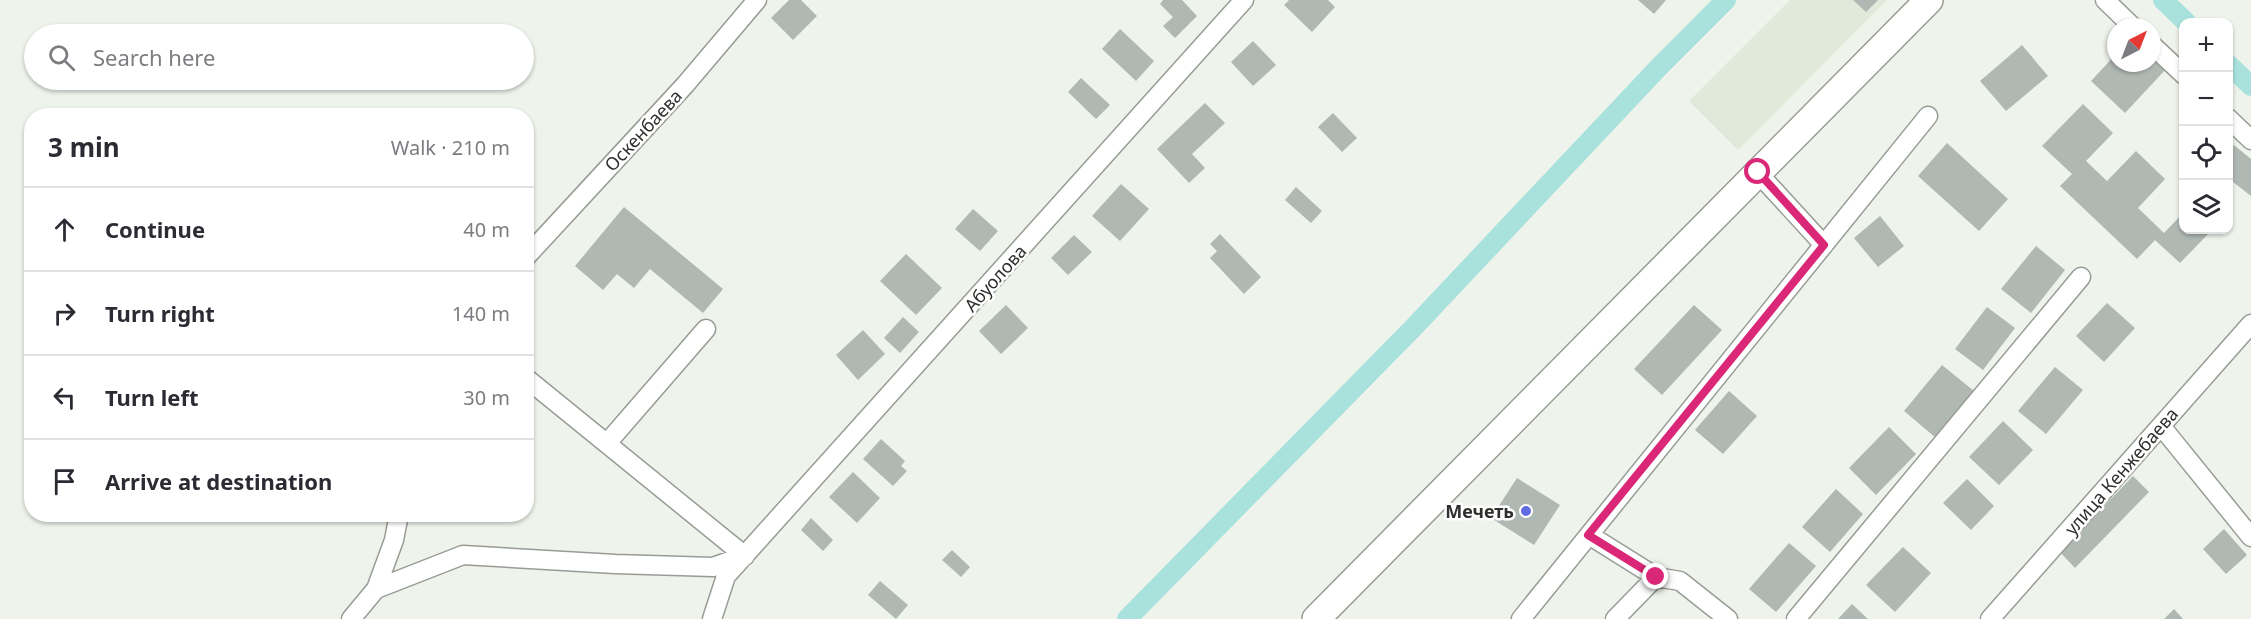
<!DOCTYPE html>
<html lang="en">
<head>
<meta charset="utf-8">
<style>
	:root { --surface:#fff; --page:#f2f2f3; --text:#2b2b33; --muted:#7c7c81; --line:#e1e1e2 }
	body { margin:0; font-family:"Noto Sans",sans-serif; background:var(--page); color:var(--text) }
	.controls { position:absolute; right:18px; top:18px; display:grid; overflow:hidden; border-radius:12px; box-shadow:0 2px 4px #0004 }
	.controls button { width:54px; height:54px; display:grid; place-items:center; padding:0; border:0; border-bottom:2px solid var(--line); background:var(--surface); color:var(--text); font:30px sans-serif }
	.compass { position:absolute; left:2107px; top:18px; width:54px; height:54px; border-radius:50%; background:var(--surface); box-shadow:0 2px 4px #0004; rotate:42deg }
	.stop { position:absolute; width:18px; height:18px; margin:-14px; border:4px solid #db2777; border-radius:50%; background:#fff }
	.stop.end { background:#db2777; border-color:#fff; box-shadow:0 2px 6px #0008 }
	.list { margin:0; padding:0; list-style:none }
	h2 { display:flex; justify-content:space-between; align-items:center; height:78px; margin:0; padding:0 24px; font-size:26px }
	h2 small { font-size:20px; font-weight:400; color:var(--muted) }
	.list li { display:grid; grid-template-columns:39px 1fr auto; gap:18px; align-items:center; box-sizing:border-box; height:84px; padding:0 24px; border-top:2px solid var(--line) }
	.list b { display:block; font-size:22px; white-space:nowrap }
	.list em { font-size:20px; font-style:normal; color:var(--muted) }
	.icon { flex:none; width:33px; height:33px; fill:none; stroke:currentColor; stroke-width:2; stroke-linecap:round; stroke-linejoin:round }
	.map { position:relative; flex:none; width:2251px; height:619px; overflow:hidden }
	.search { position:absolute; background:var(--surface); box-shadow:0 2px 4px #0004; left:24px; top:24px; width:510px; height:66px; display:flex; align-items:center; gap:15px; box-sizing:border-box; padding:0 21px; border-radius:33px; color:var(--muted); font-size:22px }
	.panel { position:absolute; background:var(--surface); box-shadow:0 2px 4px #0004; left:24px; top:108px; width:510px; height:414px; border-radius:24px }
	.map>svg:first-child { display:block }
</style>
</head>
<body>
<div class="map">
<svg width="2251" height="619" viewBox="0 0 2251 619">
	<rect width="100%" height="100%" fill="#eef3eb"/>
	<path fill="#e1e9da" d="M 1790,0 L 1887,0 L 1738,150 L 1689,101 Z"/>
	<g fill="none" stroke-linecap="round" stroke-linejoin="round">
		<path stroke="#a9e2dd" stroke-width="20" d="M 2163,0 L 2186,22
			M 2228,64 L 2251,86
			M 1127,619 L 1414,327 L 1659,67 L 1726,0"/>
	</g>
	<path fill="#b0b8b4" d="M 789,0 L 801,0 L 817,16 L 793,40 L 771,18 Z
		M 1163,0 L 1182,0 L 1197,16 L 1175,38 L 1163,26 L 1173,17 L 1160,4 Z
		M 1289,0 L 1328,0 L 1335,7 L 1312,32 L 1284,5 Z
		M 1638,0 L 1666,0 L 1654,14 Z
		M 1853,0 L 1878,0 L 1866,12 Z
		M 1120,29 L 1154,61 L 1136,81 L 1102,49 Z
		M 1253,41 L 1276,65 L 1253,86 L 1231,62 Z
		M 2022,45 L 2048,76 L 2006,111 L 1980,81 Z
		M 2116,54 L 2116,63 L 2152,63 L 2152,54 L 2167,68 L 2125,113 L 2091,81 Z
		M 1081,78 L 1110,105 L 1096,119 L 1068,92 Z
		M 1205,103 L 1225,123 L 1192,154 L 1205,168 L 1189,183 L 1157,149 Z
		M 2083,104 L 2113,133 L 2086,161 L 2107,181 L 2136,151 L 2165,179 L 2138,208 L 2164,233 L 2184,212 L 2184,230 L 2212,230 L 2180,263 L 2155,240 L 2137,259 L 2060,186 L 2072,174 L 2042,146 Z
		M 1333,113 L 1357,138 L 1342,152 L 1318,127 Z
		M 1947,143 L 2008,199 L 1979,231 L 1918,176 Z
		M 2234,145 L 2251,159 L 2251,196 L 2228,178 L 2228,151 Z
		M 1121,184 L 1149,209 L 1120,241 L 1092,216 Z
		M 1296,187 L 1322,211 L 1311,223 L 1285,200 Z
		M 624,207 L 723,289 L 703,313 L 650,269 L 634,288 L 617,274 L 603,290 L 575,266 Z
		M 973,209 L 998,231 L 980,251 L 955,229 Z
		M 1880,216 L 1904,246 L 1878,267 L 1854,238 Z
		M 1220,234 L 1261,277 L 1244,294 L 1210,258 L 1217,251 L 1210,244 Z
		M 1074,235 L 1092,252 L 1068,275 L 1051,258 Z
		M 2036,246 L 2065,270 L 2031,313 L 2001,289 Z
		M 906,254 L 942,288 L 916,315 L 880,281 Z
		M 2107,303 L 2135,328 L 2104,362 L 2076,336 Z
		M 1006,305 L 1028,328 L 1001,354 L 979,331 Z
		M 1694,305 L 1722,330 L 1662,395 L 1634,369 Z
		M 1987,307 L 2015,328 L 1983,370 L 1955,349 Z
		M 903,317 L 919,332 L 900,353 L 884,338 Z
		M 863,330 L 885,354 L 858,380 L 836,355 Z
		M 1942,365 L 1974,391 L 1936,438 L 1904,411 Z
		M 2055,367 L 2083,390 L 2046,434 L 2018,411 Z
		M 1729,391 L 1757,416 L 1723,454 L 1695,430 Z
		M 2003,421 L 2033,450 L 1999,485 L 1969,457 Z
		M 1889,427 L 1916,454 L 1876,495 L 1849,468 Z
		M 881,439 L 905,461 L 901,466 L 907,471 L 893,486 L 863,459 Z
		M 853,472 L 880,498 L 857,523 L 829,497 Z
		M 2133,476 L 2149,492 L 2075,568 L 2060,552 Z
		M 1517,478 L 1560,505 L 1534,545 L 1491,518 Z
		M 1967,479 L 1994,506 L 1971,530 L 1943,503 Z
		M 1836,489 L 1863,514 L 1830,552 L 1802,527 Z
		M 811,518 L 833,540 L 823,551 L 801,530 Z
		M 2224,529 L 2247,555 L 2226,574 L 2203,549 Z
		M 1789,543 L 1816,566 L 1776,612 L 1749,589 Z
		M 1903,547 L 1931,573 L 1895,612 L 1866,585 Z
		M 952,550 L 970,567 L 961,577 L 942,560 Z
		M 880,581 L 908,605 L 896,619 L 868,595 Z
		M 1852,604 L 1868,619 L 1838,619 Z
		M 2174,609 L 2183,619 L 2164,619 Z"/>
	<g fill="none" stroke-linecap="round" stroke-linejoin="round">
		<defs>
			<path id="minor" d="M 2105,0 L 2133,27
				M 2152,45 L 2184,75
				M 2228,118 L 2251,140
				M 1758,173 L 1824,245
				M 526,257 L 685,85 L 757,0
				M 526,378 L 745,556
				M 2161,426 L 2251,537
				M 608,442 L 706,329
				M 1589,535 L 1656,577 L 1680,581 L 1728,619
				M 376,589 L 394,540 L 399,514
				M 351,619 L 376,589 L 463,555 L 615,564 L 713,567 L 741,557
				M 712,619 L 726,576 L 1244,0
				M 1521,619 L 1928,116
				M 1615,619 L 1656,577
				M 1796,619 L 2081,277
				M 1990,619 L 2251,324"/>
			<path id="secondary" d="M 1316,619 L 1929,0"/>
		</defs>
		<use href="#minor" stroke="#989c95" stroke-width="21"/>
		<use href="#secondary" stroke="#989c95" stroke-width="30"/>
		<use href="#minor" stroke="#fff" stroke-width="18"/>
		<use href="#secondary" stroke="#fff" stroke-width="27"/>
	</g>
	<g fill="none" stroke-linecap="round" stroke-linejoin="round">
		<path stroke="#db2777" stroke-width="8" d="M 1656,577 L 1588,535 L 1824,245 L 1758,172"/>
	</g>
	<circle fill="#616be3" stroke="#fff" stroke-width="2" cx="1526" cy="511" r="6"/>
	<g text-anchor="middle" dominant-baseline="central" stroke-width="5" stroke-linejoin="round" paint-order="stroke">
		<g font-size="18" fill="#2f302d" stroke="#fff">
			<text transform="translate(643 130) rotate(-47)">Оскенбаева</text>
			<text transform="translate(995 278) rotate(-48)">Абуолова</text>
			<text transform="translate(2121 471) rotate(-49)">улица Кенжебаева</text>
		</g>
		<g font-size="18" font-weight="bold" fill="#2f302d" stroke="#fff" text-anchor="end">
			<text x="1514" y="511">Мечеть</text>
		</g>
	</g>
</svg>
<div class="controls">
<button>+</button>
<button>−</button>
<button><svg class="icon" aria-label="locate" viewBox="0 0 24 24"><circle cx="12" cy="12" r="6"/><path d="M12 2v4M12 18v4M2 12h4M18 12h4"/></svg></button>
<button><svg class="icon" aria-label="layers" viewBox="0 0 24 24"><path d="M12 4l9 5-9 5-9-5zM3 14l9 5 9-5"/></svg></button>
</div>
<svg class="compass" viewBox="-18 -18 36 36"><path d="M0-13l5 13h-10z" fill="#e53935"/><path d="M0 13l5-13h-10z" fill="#7c7c81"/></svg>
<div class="stop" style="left:1758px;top:172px"></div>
<div class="stop end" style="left:1656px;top:577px"></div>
<div class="search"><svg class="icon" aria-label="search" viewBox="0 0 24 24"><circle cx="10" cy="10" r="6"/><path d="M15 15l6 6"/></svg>Search here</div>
<section class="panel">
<h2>3 min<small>Walk · 210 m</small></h2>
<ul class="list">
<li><svg class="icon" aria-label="ahead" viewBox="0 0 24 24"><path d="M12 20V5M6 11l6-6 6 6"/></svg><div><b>Continue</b></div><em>40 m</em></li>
<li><svg class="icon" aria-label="right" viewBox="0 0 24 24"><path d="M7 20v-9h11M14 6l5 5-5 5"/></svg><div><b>Turn right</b></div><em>140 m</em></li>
<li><svg class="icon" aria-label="left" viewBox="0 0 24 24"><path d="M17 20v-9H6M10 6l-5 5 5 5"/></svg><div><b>Turn left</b></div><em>30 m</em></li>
<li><svg class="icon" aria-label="arrive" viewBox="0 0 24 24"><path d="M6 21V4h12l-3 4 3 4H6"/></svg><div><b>Arrive at destination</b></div></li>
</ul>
</section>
</div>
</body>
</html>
